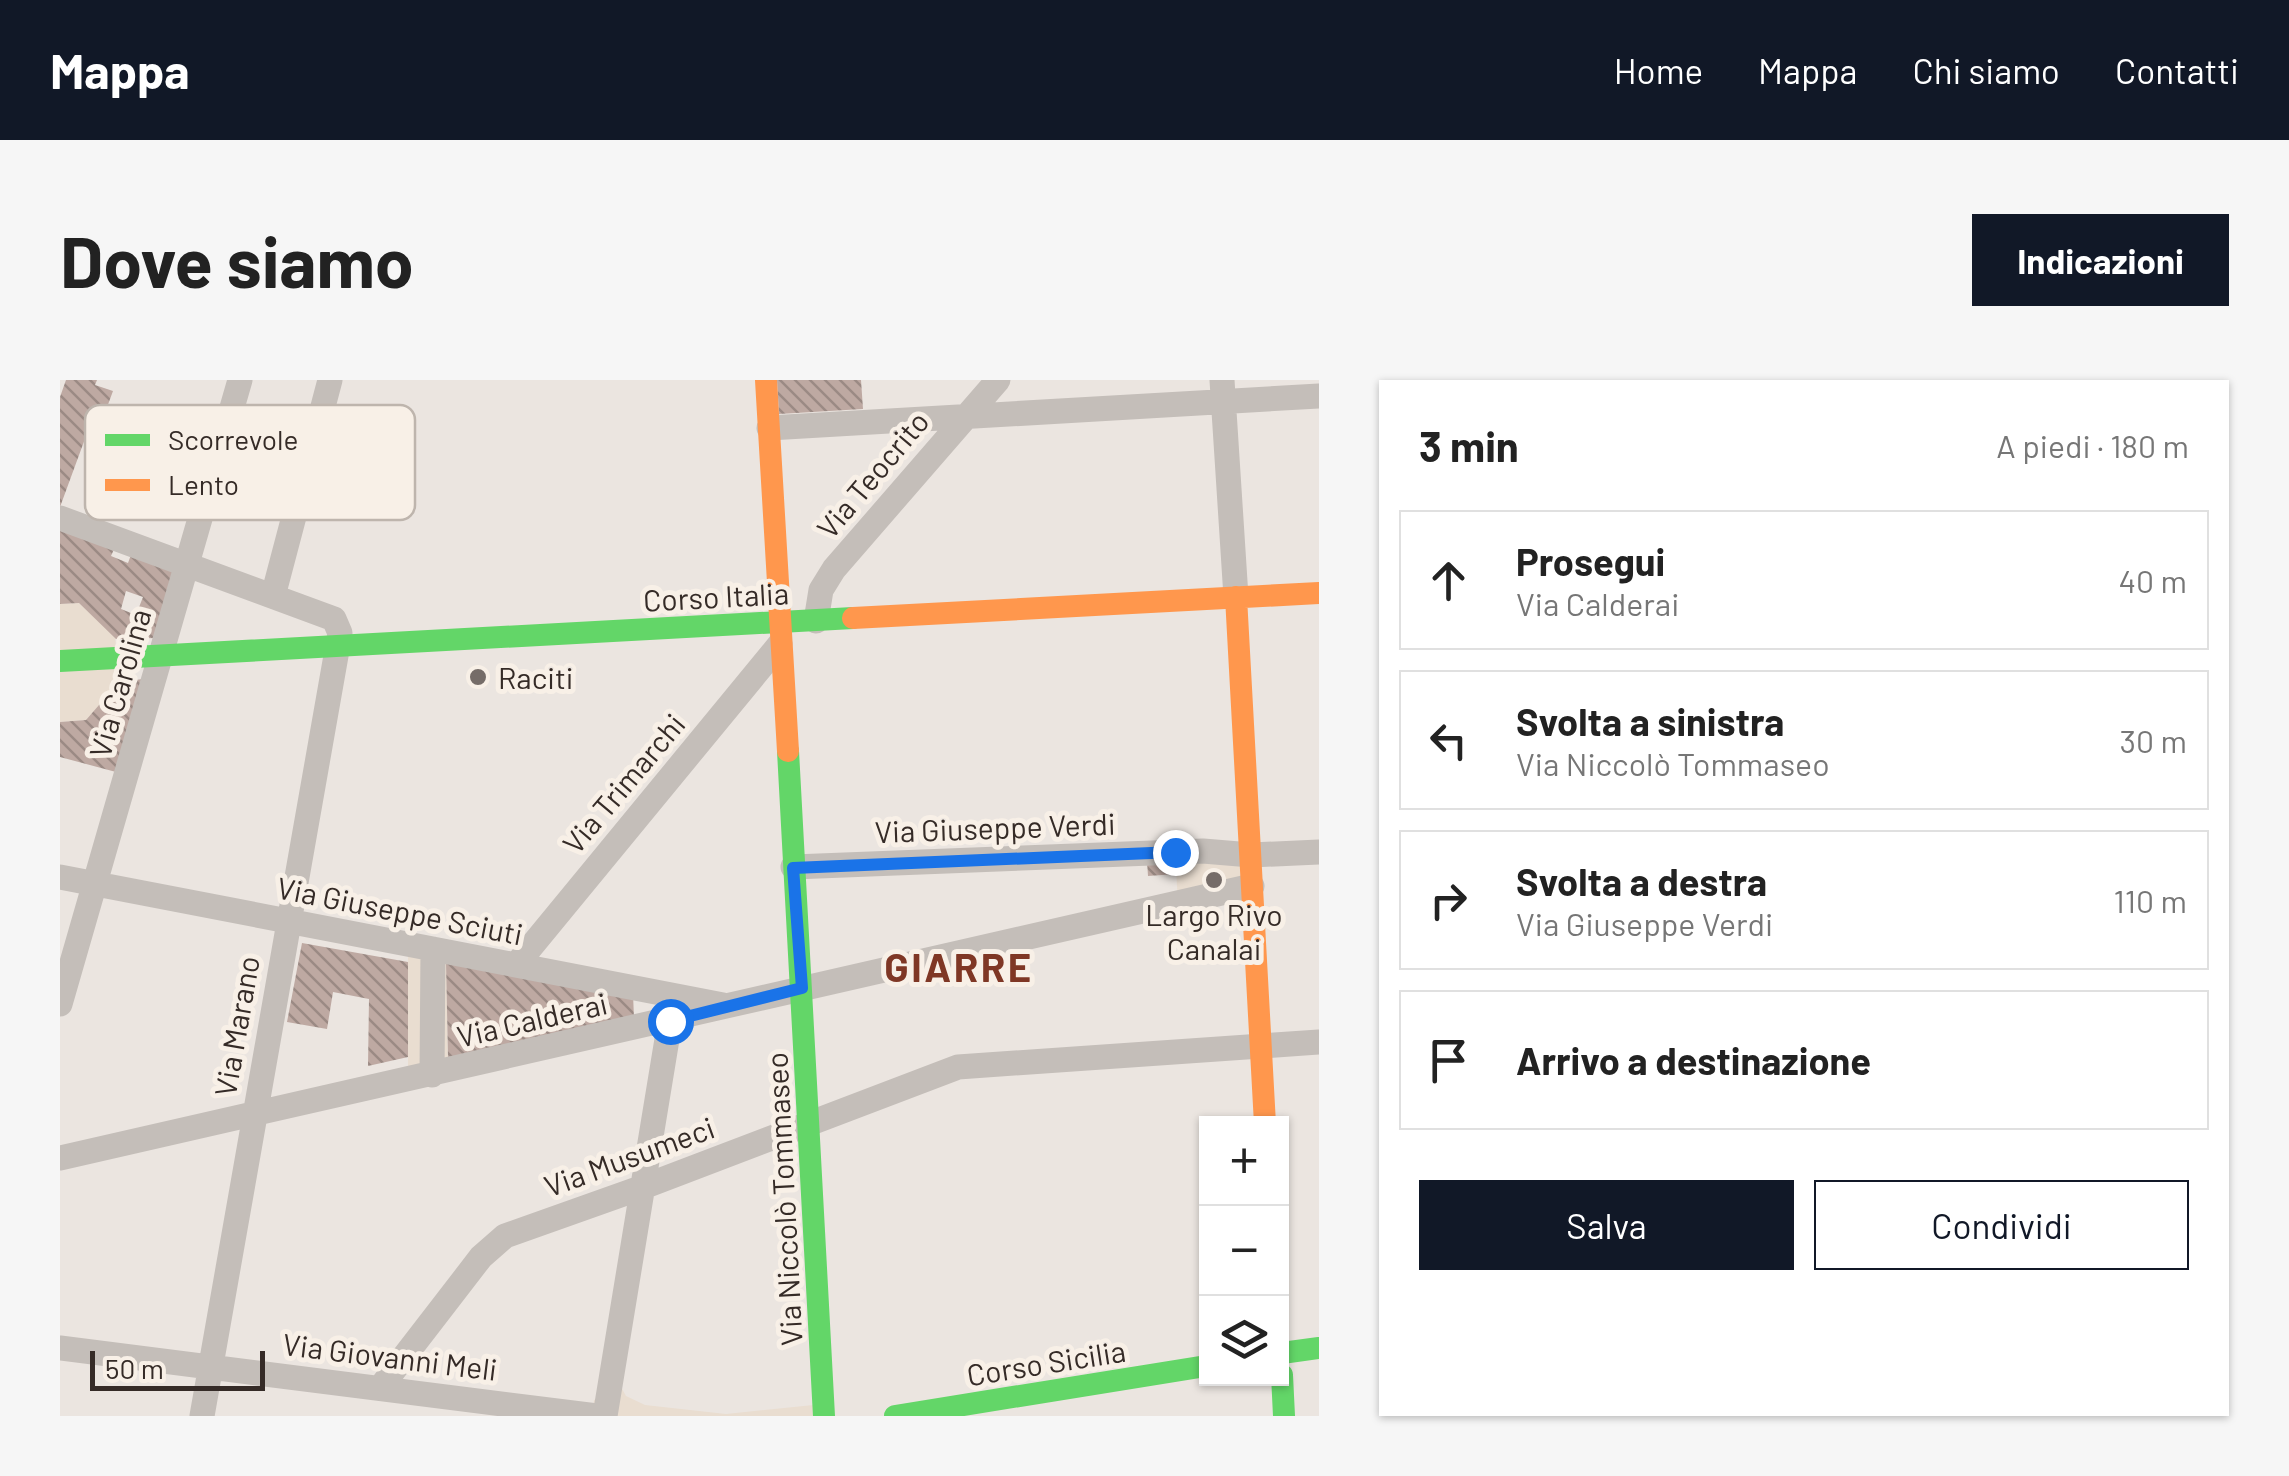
<!DOCTYPE html>
<html lang="it">
<head>
<meta charset="utf-8">
<style>
	:root { --surface:#fff; --page:#f6f6f6; --text:#222; --muted:#767676; --line:#e0e0e0; --accent:#111827 }
	body { margin:0; font-family:Barlow,sans-serif; background:var(--page); color:var(--text) }
	.controls { position:absolute; right:30px; bottom:30px; display:grid; overflow:hidden; border-radius:0px; box-shadow:0 2px 8px #0004 }
	.controls button { width:90px; height:90px; display:grid; place-items:center; padding:0; border:0; border-bottom:2px solid var(--line); background:var(--surface); color:var(--text); font:50px sans-serif }
	.scale { position:absolute; left:30px; bottom:25px; width:175px; box-sizing:border-box; padding-left:10px; border:5px solid #352b27; border-top:0; font-size:28px; line-height:35px; white-space:nowrap; color:#352b27; -webkit-text-stroke:8px #f8f0e7; paint-order:stroke }
	.stop { position:absolute; width:30px; height:30px; margin:-22px; border:8px solid #1a73e8; border-radius:50%; background:#fff }
	.stop.end { background:#1a73e8; border-color:#fff; box-shadow:0 2px 10px #0008 }
	.list { margin:0; padding:0; list-style:none }
	h2 { display:flex; justify-content:space-between; align-items:center; height:130px; margin:0; padding:0 40px; font-size:42px }
	h2 small { font-size:32px; font-weight:400; color:var(--muted) }
	.list li { display:grid; grid-template-columns:65px 1fr auto; gap:30px; align-items:center; box-sizing:border-box; height:140px; margin:0 20px 20px; padding:0 20px; border:2px solid var(--line); border-radius:0px }
	.list b { display:block; font-size:38px; white-space:nowrap }
	.list p { margin:0; font-size:32px; white-space:nowrap; color:var(--muted) }
	.list em { font-size:32px; font-style:normal; color:var(--muted) }
	.actions { display:flex; gap:20px; padding:30px 40px }
	.actions a { flex:1; padding:22px 0; border:2px solid var(--accent); border-radius:0px; text-align:center; font-size:35px; color:var(--accent) }
	.actions .main { background:var(--accent); color:#fff }
	.icon { flex:none; width:55px; height:55px; fill:none; stroke:currentColor; stroke-width:2; stroke-linecap:round; stroke-linejoin:round }
	.map { position:relative; flex:none; width:1259px; height:1036px; overflow:hidden; border-radius:0px }
	header { display:flex; align-items:center; gap:60px; box-sizing:border-box; height:140px; padding:0 50px; background:var(--accent); color:#fff }
	header strong { font-size:48px }
	nav { display:flex; gap:55px; margin-inline-start:auto; font-size:35px }
	.intro { display:flex; align-items:center; justify-content:space-between; box-sizing:border-box; height:240px; padding:0 60px }
	h1 { margin:0; font-size:70px }
	.button { padding:25px 45px; border-radius:0px; background:var(--accent); color:#fff; font-size:35px; font-weight:700 }
	main { display:flex; gap:60px; padding:0 60px }
	aside { flex:1; background:var(--surface); border-radius:0px; box-shadow:0 2px 8px #0004 }
	.map>svg:first-child { display:block }
</style>
</head>
<body>
<header>
<strong>Mappa</strong>
<nav><a>Home</a><a>Mappa</a><a>Chi siamo</a><a>Contatti</a></nav>
</header>
<div class="intro"><h1>Dove siamo</h1><a class="button">Indicazioni</a></div>
<main>
<div class="map">
<svg width="1259" height="1036" viewBox="0 0 1259 1036">
	<defs>
		<pattern id="building-back-hatch" width="6" height="6" patternUnits="userSpaceOnUse" patternTransform="scale(2.5)"><rect width="6" height="6" fill="#bea9a2"/><path d="M-1 5l2 2M0 0l6 6M5-1l2 2" fill="none" stroke="#9b8a84"/></pattern>
	</defs>
	<rect width="100%" height="100%" fill="#ebe5e0"/>
	<path fill="#e9ddd0" d="M 19,223 L 55,256 L 59,304 L 26,340 L 0,342 L 0,224 Z
		M 1115,472 L 1191,475 L 1192,506 L 1118,523 Z
		M 348,564 L 386,572 L 388,691 L 348,700 Z
		M 560,1005 L 566,1016 L 585,1025 L 666,1034 L 763,1024 L 764,1036 L 532,1036 L 534,1020 Z"/>
	<path fill="url(#building-back-hatch)" fill-rule="evenodd" d="M 6,0 L 37,0 L 35,5 L 53,11 L 46,30 L 37,26 L 0,127 L 0,17 Z
		M 717,0 L 801,0 L 803,29 L 719,34 Z
		M 0,146 L 55,167 L 51,176 L 68,183 L 72,172 L 117,189 L 96,258 L 56,259 L 19,223 L 0,224 ZM 66,211 L 83,217 L 76,235 L 61,229 Z
		M 83,299 L 56,392 L 0,377 L 0,342 L 26,340 L 59,302 Z
		M 1116,480 L 1116,494 L 1088,496 L 1087,481 Z
		M 242,563 L 348,582 L 348,677 L 308,686 L 309,619 L 273,612 L 267,649 L 227,642 Z
		M 386,582 L 573,614 L 574,638 L 388,678 Z"/>
	<g fill="none" stroke-linecap="round" stroke-linejoin="round">
		<path stroke="#c4beb9" stroke-width="25" d="M 1162,0 L 1176,217
			M 709,48 L 1259,16
			M 0,138 L 274,239 L 280,253 L 142,1036
			M 213,216 L 270,0
			M 756,241 L 761,210 L 774,189 L 938,0
			M 733,487 L 1143,471 L 1191,475 L 1259,472
			M 0,497 L 663,625
			M 456,585 L 720,264
			M 0,624 L 180,0
			M 372,695 L 373,569
			M 0,778 L 1192,506
			M 0,968 L 537,1036
			M 320,1008 L 421,877 L 445,856 L 583,807 L 898,687 L 1259,662
			M 545,1036 L 610,641"/>
		<path stroke="#63d668" stroke-width="22" d="M 0,281 L 793,238
			M 728,371 L 764,1036
			M 1222,973 L 1259,968
			M 1222,995 L 1224,1036
			M 835,1036 L 1146,986"/>
		<path stroke="#ff974d" stroke-width="22" d="M 706,0 L 728,371
			M 1176,217 L 1205,744
			M 793,238 L 1259,213"/>
	</g>
	<g fill="none" stroke-linecap="round" stroke-linejoin="round">
		<path stroke="#1a73e8" stroke-width="12" d="M 610,641 L 742,608 L 733,488 L 1115,472"/>
	</g>
	<g fill="#756c68" stroke="#f8f0e7" stroke-width="4">
		<circle cx="418" cy="297" r="10"/>
		<circle cx="1154" cy="500" r="10"/>
	</g>
	<g text-anchor="middle" dominant-baseline="central" stroke-width="10" stroke-linejoin="round" paint-order="stroke">
		<g font-size="30" fill="#352b27" stroke="#f8f0e7">
			<text transform="translate(812 94) rotate(-50)">Via Teocrito</text>
			<text transform="translate(656 216) rotate(-3)">Corso Italia</text>
			<text transform="translate(59 303) rotate(-74)">Via Carolina</text>
			<text transform="translate(563 403) rotate(-50)">Via Trimarchi</text>
			<text transform="translate(935 447) rotate(-2)">Via Giuseppe Verdi</text>
			<text transform="translate(340 530) rotate(11)">Via Giuseppe Sciuti</text>
			<text transform="translate(472 639) rotate(-13)">Via Calderai</text>
			<text transform="translate(176 646) rotate(-80)">Via Marano</text>
			<text transform="translate(569 776) rotate(-20)">Via Musumeci</text>
			<text transform="translate(723 819) rotate(-93)">Via Niccolò Tommaseo</text>
			<text transform="translate(330 976) rotate(7)">Via Giovanni Meli</text>
			<text transform="translate(986 982) rotate(-9)">Corso Sicilia</text>
		</g>
		<g font-size="30" fill="#352b27" stroke="#f8f0e7" text-anchor="start">
			<text x="438" y="297">Raciti</text>
			<text x="1154" y="534" text-anchor="middle">Largo Rivo<tspan x="1154" dy="34">Canalai</tspan></text>
		</g>
		<g font-size="40" font-weight="bold" letter-spacing="2.5" fill="#7f3725" stroke="#f8f0e7">
			<text x="899" y="586">GIARRE</text>
		</g>
	</g>
	<rect x="25" y="25" width="330" height="115" rx="15" fill="#f8f0e7" stroke="#beb5ad" stroke-width="2.5"/>
	<rect x="45" y="54" width="45" height="12" fill="#63d668"/>
	<rect x="45" y="99" width="45" height="12" fill="#ff974d"/>
	<g font-size="28" fill="#352b27">
		<text x="108" y="70">Scorrevole</text>
		<text x="108" y="115">Lento</text>
	</g>
</svg>
<div class="controls">
<button>+</button>
<button>−</button>
<button><svg class="icon" aria-label="layers" viewBox="0 0 24 24"><path d="M12 4l9 5-9 5-9-5zM3 14l9 5 9-5"/></svg></button>
</div>
<div class="scale">50 m</div>
<div class="stop" style="left:610px;top:641px"></div>
<div class="stop end" style="left:1115px;top:472px"></div>
</div>
<aside>
<h2>3 min<small>A piedi · 180 m</small></h2>
<ul class="list">
<li><svg class="icon" aria-label="ahead" viewBox="0 0 24 24"><path d="M12 20V5M6 11l6-6 6 6"/></svg><div><b>Prosegui</b><p>Via Calderai</p></div><em>40 m</em></li>
<li><svg class="icon" aria-label="left" viewBox="0 0 24 24"><path d="M17 20v-9H6M10 6l-5 5 5 5"/></svg><div><b>Svolta a sinistra</b><p>Via Niccolò Tommaseo</p></div><em>30 m</em></li>
<li><svg class="icon" aria-label="right" viewBox="0 0 24 24"><path d="M7 20v-9h11M14 6l5 5-5 5"/></svg><div><b>Svolta a destra</b><p>Via Giuseppe Verdi</p></div><em>110 m</em></li>
<li><svg class="icon" aria-label="arrive" viewBox="0 0 24 24"><path d="M6 21V4h12l-3 4 3 4H6"/></svg><div><b>Arrivo a destinazione</b></div></li>
</ul>
<div class="actions"><a class="main">Salva</a><a>Condividi</a></div>
</aside>
</main>
</body>
</html>
